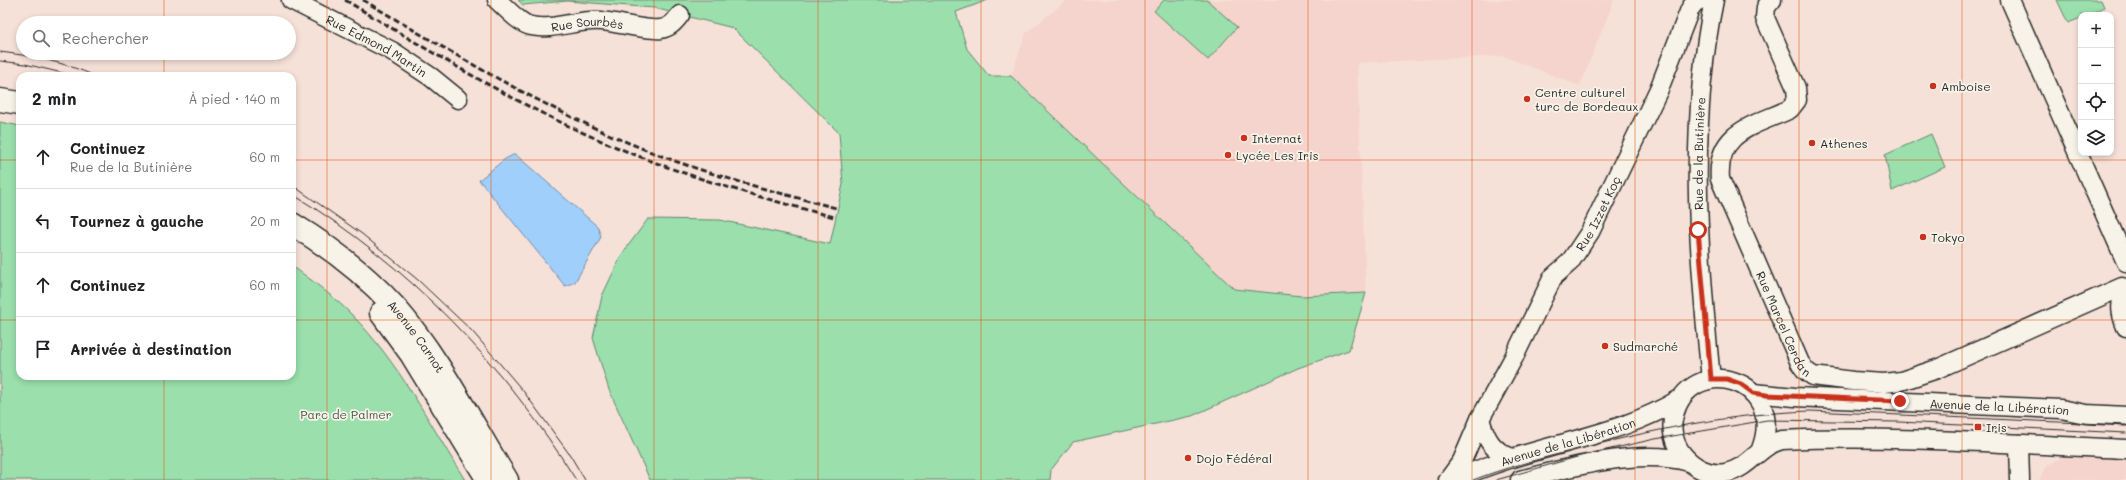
<!DOCTYPE html>
<html lang="fr">
<head>
<meta charset="utf-8">
<style>
	:root { --surface:#fff; --page:#f6f6f6; --text:#202124; --muted:#757577; --line:#e0e0e0 }
	body { margin:0; font-family:Mali,sans-serif; background:var(--page); color:var(--text) }
	.controls { position:absolute; right:12px; top:12px; display:grid; overflow:hidden; border-radius:8px; box-shadow:0 2px 6px #0003 }
	.controls button { width:36px; height:36px; display:grid; place-items:center; padding:0; border:0; border-bottom:1px solid var(--line); background:var(--surface); color:var(--text); font:20px sans-serif }
	.stop { position:absolute; width:12px; height:12px; margin:-9px; border:3px solid #c8321e; border-radius:50%; background:#fff }
	.stop.end { background:#c8321e; border-color:#fff; box-shadow:0 1px 4px #0008 }
	.list { margin:0; padding:0; list-style:none }
	h2 { display:flex; justify-content:space-between; align-items:center; height:52px; margin:0; padding:0 16px; font-size:17px }
	h2 small { font-size:13px; font-weight:400; color:var(--muted) }
	.list li { display:grid; grid-template-columns:26px 1fr auto; gap:12px; align-items:center; box-sizing:border-box; height:64px; padding:0 16px; border-top:1px solid var(--line) }
	.list b { display:block; font-size:15px; white-space:nowrap }
	.list p { margin:0; font-size:13px; white-space:nowrap; color:var(--muted) }
	.list em { font-size:13px; font-style:normal; color:var(--muted) }
	.icon { flex:none; width:22px; height:22px; fill:none; stroke:currentColor; stroke-width:2; stroke-linecap:round; stroke-linejoin:round }
	.map { position:relative; flex:none; width:2126px; height:480px; overflow:hidden }
	.search { position:absolute; background:var(--surface); box-shadow:0 2px 6px #0003; left:16px; top:16px; width:280px; height:44px; display:flex; align-items:center; gap:10px; box-sizing:border-box; padding:0 14px; border-radius:22px; color:var(--muted); font-size:15px }
	.panel { position:absolute; background:var(--surface); box-shadow:0 2px 6px #0003; left:16px; top:72px; width:280px; height:308px; border-radius:12px }
	.map>svg:first-child { display:block }
</style>
</head>
<body>
<div class="map">
<svg width="2126" height="480" viewBox="0 0 2126 480">
	<rect width="100%" height="100%" fill="#f6e1d8"/>
	<filter id="ink" filterUnits="userSpaceOnUse"><feTurbulence type="fractalNoise" baseFrequency=".025" numOctaves="2"/><feDisplacementMap in="SourceGraphic" scale="8" xChannelSelector="R" yChannelSelector="G"/><feConvolveMatrix kernelMatrix="1 2 1 2 8 2 1 2 1" color-interpolation-filters="sRGB"/></filter>
	<g filter="url(#ink)">
		<path fill="#f5d4cd" d="M 1067,0 L 1614,0 L 1580,86 L 1503,56 L 1357,63 L 1366,293 L 1301,296 L 1234,289 L 1011,76 L 1026,33 Z
			M 2065,456 L 2126,460 L 2126,480 L 2039,480 L 2046,466 Z"/>
		<path fill="#9adfac" stroke="#62856c" d="M 518,0 L 988,0 L 956,12 L 967,49 L 989,76 L 1011,76 L 1234,289 L 1301,296 L 1366,293 L 1349,350 L 1298,368 L 1192,416 L 1073,442 L 1051,470 L 1050,480 L 650,480 L 609,390 L 593,338 L 602,296 L 622,254 L 648,219 L 720,220 L 830,244 L 843,184 L 839,133 L 733,28 L 654,8 L 567,1 L 523,5 Z
			M 1164,0 L 1207,0 L 1237,27 L 1208,60 L 1154,11 Z
			M 2057,0 L 2101,0 L 2104,7 L 2087,15 L 2081,15 L 2081,18 L 2068,23 Z
			M 0,122 L 20,126 L 20,376 L 292,376 L 292,266 C 313,281 333,296 351,314 C 398,361 430,424 465,480 L 0,480 Z
			M 1931,134 L 1945,167 L 1892,191 L 1885,155 Z"/>
		<path fill="#a0cffc" stroke="#718da8" d="M 515,154 L 598,227 L 601,237 L 575,282 L 565,286 L 479,180 L 505,159 Z"/>
		<g fill="none" stroke-linecap="round" stroke-linejoin="round">
			<defs>
				<g id="minor">
					<path id="s1" d="M 291,0 L 392,51 L 431,77 L 458,99"/>
					<path id="s2" d="M 497,0 C 505,7 520,24 531,26 C 554,31 577,19 601,21 C 616,22 648,31 661,29 C 671,27 674,22 680,15"/>
					<path id="s3" d="M 1772,0 L 1766,7 L 1765,18 L 1796,88 L 1797,100 L 1790,109 C 1754,126 1716,131 1720,179 L 1800,363 L 1806,371 L 1813,376 L 1853,381 L 1884,383 L 1901,381 L 1937,369 L 2122,287"/>
					<path d="M 2010,0 L 2126,262"/>
					<path d="M 2124,291 C 2120,305 2120,313 2126,327"/>
					<path id="s4" d="M 1711,379 C 1698,253 1688,125 1714,0"/>
					<path id="s5" d="M 1753,393 L 1795,397 L 2061,409 L 2086,414 L 2126,416"/>
					<path d="M 1480,419 C 1486,439 1492,451 1512,458"/>
					<path d="M 2019,444 L 2020,480"/>
					<path d="M 1761,449 C 1788,377 1690,352 1674,415 C 1670,429 1674,444 1683,455 C 1693,467 1709,476 1725,473 C 1751,468 1757,446 1782,440 C 1896,435 2011,444 2126,449"/>
					<path id="s6" d="M 1448,480 L 1462,461 L 1480,419 L 1514,357 L 1553,277 L 1570,262 L 1590,232 L 1659,89 L 1690,9 L 1694,3 L 1700,0"/>
					<path id="s7" d="M 1452,480 C 1472,472 1492,464 1513,458 C 1569,440 1630,430 1680,399"/>
					<path d="M 1520,480 C 1569,467 1640,448 1689,462"/>
				</g>
				<g id="major">
					<path d="M 0,100 L 20,103"/>
					<path id="s8" d="M 292,224 C 330,247 364,273 394,306 C 439,357 471,422 507,480"/>
					<path d="M 381,313 L 411,354 L 488,480"/>
				</g>
			</defs>
			<use href="#minor" stroke="#2b2b2b" stroke-width="21"/>
			<use href="#major" stroke="#2b2b2b" stroke-width="25"/>
			<use href="#minor" stroke="#f7f3e8" stroke-width="18"/>
			<use href="#major" stroke="#f7f3e8" stroke-width="22"/>
			<path stroke="#2b2b2b" stroke-width="1" d="M 0,52 C 33,56 64,62 95,76
				M 0,61 L 25,64 L 75,76
				M 292,185 L 362,234 L 418,280 L 472,331 L 524,392 L 570,455 L 585,480
				M 292,194 C 408,264 505,366 576,480
				M 1473,480 C 1504,468 1535,460 1567,452 C 1647,431 1727,414 1810,411 L 2126,425
				M 1496,480 L 1584,455 L 1655,439 L 1767,420 L 1899,422 L 2126,433"/>
			<path stroke="#2b2b2b" stroke-width="3" stroke-dasharray="6 3" stroke-linecap="butt" d="M 345,0 C 435,54 524,110 621,149 C 690,178 762,198 834,217
				M 363,0 C 459,57 554,115 659,155 C 716,177 776,192 836,208"/>
		</g>
	</g>
	<g fill="none" stroke-linecap="round" stroke-linejoin="round" filter="url(#ink)">
		<path stroke="#c8321e" stroke-width="5" d="M 1698,230 L 1711,379 L 1727,379 L 1741,384 L 1753,393 L 1766,395 L 1900,401"/>
	</g>
	<path fill="none" stroke="#df570e" stroke-width="1" stroke-opacity="0.55" d="M 164,0 L 164,23M 327,0 L 327,480M 491,0 L 491,480M 654,0 L 654,480M 818,0 L 818,480M 981,0 L 981,480M 1145,0 L 1145,480M 1308,0 L 1308,480M 1472,0 L 1472,480M 1635,0 L 1635,480M 1799,0 L 1799,480M 1962,0 L 1962,480M 164,53 L 164,76M 0,160 L 20,160M 292,160 L 2126,160M 0,320 L 20,320M 292,320 L 2126,320M 164,376 L 164,480"/>
	<g fill="#c8321e" stroke="#f7f3e8" stroke-width="1.5">
		<circle cx="1933" cy="86" r="4"/>
		<circle cx="1527" cy="99" r="4"/>
		<circle cx="1244" cy="138" r="4"/>
		<circle cx="1812" cy="143" r="4"/>
		<circle cx="1228" cy="155" r="4"/>
		<circle cx="1923" cy="237" r="4"/>
		<circle cx="1605" cy="346" r="4"/>
		<rect x="1974" y="423" width="8" height="8" rx="2"/>
		<circle cx="1188" cy="458" r="4"/>
	</g>
	<g text-anchor="middle" dominant-baseline="central" stroke-width="3.5" stroke-linejoin="round" paint-order="stroke">
		<g font-size="12" fill="#2b2b2b" stroke="#f7f3e8">
			<text stroke="none"><textPath href="#s2" startOffset="100">Rue Sourbès</textPath></text>
			<text stroke="none"><textPath href="#s1" startOffset="97">Rue Edmond Martin</textPath></text>
			<text stroke="none"><textPath href="#s4" startOffset="226">Rue de la Butinière</textPath></text>
			<text stroke="none"><textPath href="#s6" startOffset="308">Rue Izzet Koç</textPath></text>
			<text stroke="none"><textPath href="#s3" startOffset="387">Rue Marcel Cerdan</textPath></text>
			<text stroke="none"><textPath href="#s8" startOffset="169">Avenue Carnot</textPath></text>
			<text stroke="none"><textPath href="#s5" startOffset="247">Avenue de la Libération</textPath></text>
			<text stroke="none"><textPath href="#s7" startOffset="122">Avenue de la Libération</textPath></text>
		</g>
		<g font-size="12" fill="#2b2b2b" stroke="#f7f3e8" text-anchor="start">
			<text x="1941" y="86">Amboise</text>
			<text x="1535" y="92">Centre culturel<tspan x="1535" dy="14">turc de Bordeaux</tspan></text>
			<text x="1252" y="138">Internat</text>
			<text x="1820" y="143">Athenes</text>
			<text x="1236" y="155">Lycée Les Iris</text>
			<text x="1931" y="237">Tokyo</text>
			<text x="1613" y="346">Sudmarché</text>
			<text x="1986" y="427">Iris</text>
			<text x="1196" y="458">Dojo Fédéral</text>
		</g>
		<g font-size="12" fill="#47584b" stroke="#f7f3e8">
			<text x="346" y="414">Parc de Palmer</text>
		</g>
	</g>
</svg>
<div class="controls">
<button>+</button>
<button>−</button>
<button><svg class="icon" aria-label="locate" viewBox="0 0 24 24"><circle cx="12" cy="12" r="6"/><path d="M12 2v4M12 18v4M2 12h4M18 12h4"/></svg></button>
<button><svg class="icon" aria-label="layers" viewBox="0 0 24 24"><path d="M12 4l9 5-9 5-9-5zM3 14l9 5 9-5"/></svg></button>
</div>
<div class="stop" style="left:1698px;top:230px"></div>
<div class="stop end" style="left:1900px;top:401px"></div>
<div class="search"><svg class="icon" aria-label="search" viewBox="0 0 24 24"><circle cx="10" cy="10" r="6"/><path d="M15 15l6 6"/></svg>Rechercher</div>
<section class="panel">
<h2>2 min<small>À pied · 140 m</small></h2>
<ul class="list">
<li><svg class="icon" aria-label="ahead" viewBox="0 0 24 24"><path d="M12 20V5M6 11l6-6 6 6"/></svg><div><b>Continuez</b><p>Rue de la Butinière</p></div><em>60 m</em></li>
<li><svg class="icon" aria-label="left" viewBox="0 0 24 24"><path d="M17 20v-9H6M10 6l-5 5 5 5"/></svg><div><b>Tournez à gauche</b></div><em>20 m</em></li>
<li><svg class="icon" aria-label="ahead" viewBox="0 0 24 24"><path d="M12 20V5M6 11l6-6 6 6"/></svg><div><b>Continuez</b></div><em>60 m</em></li>
<li><svg class="icon" aria-label="arrive" viewBox="0 0 24 24"><path d="M6 21V4h12l-3 4 3 4H6"/></svg><div><b>Arrivée à destination</b></div></li>
</ul>
</section>
</div>
</body>
</html>
